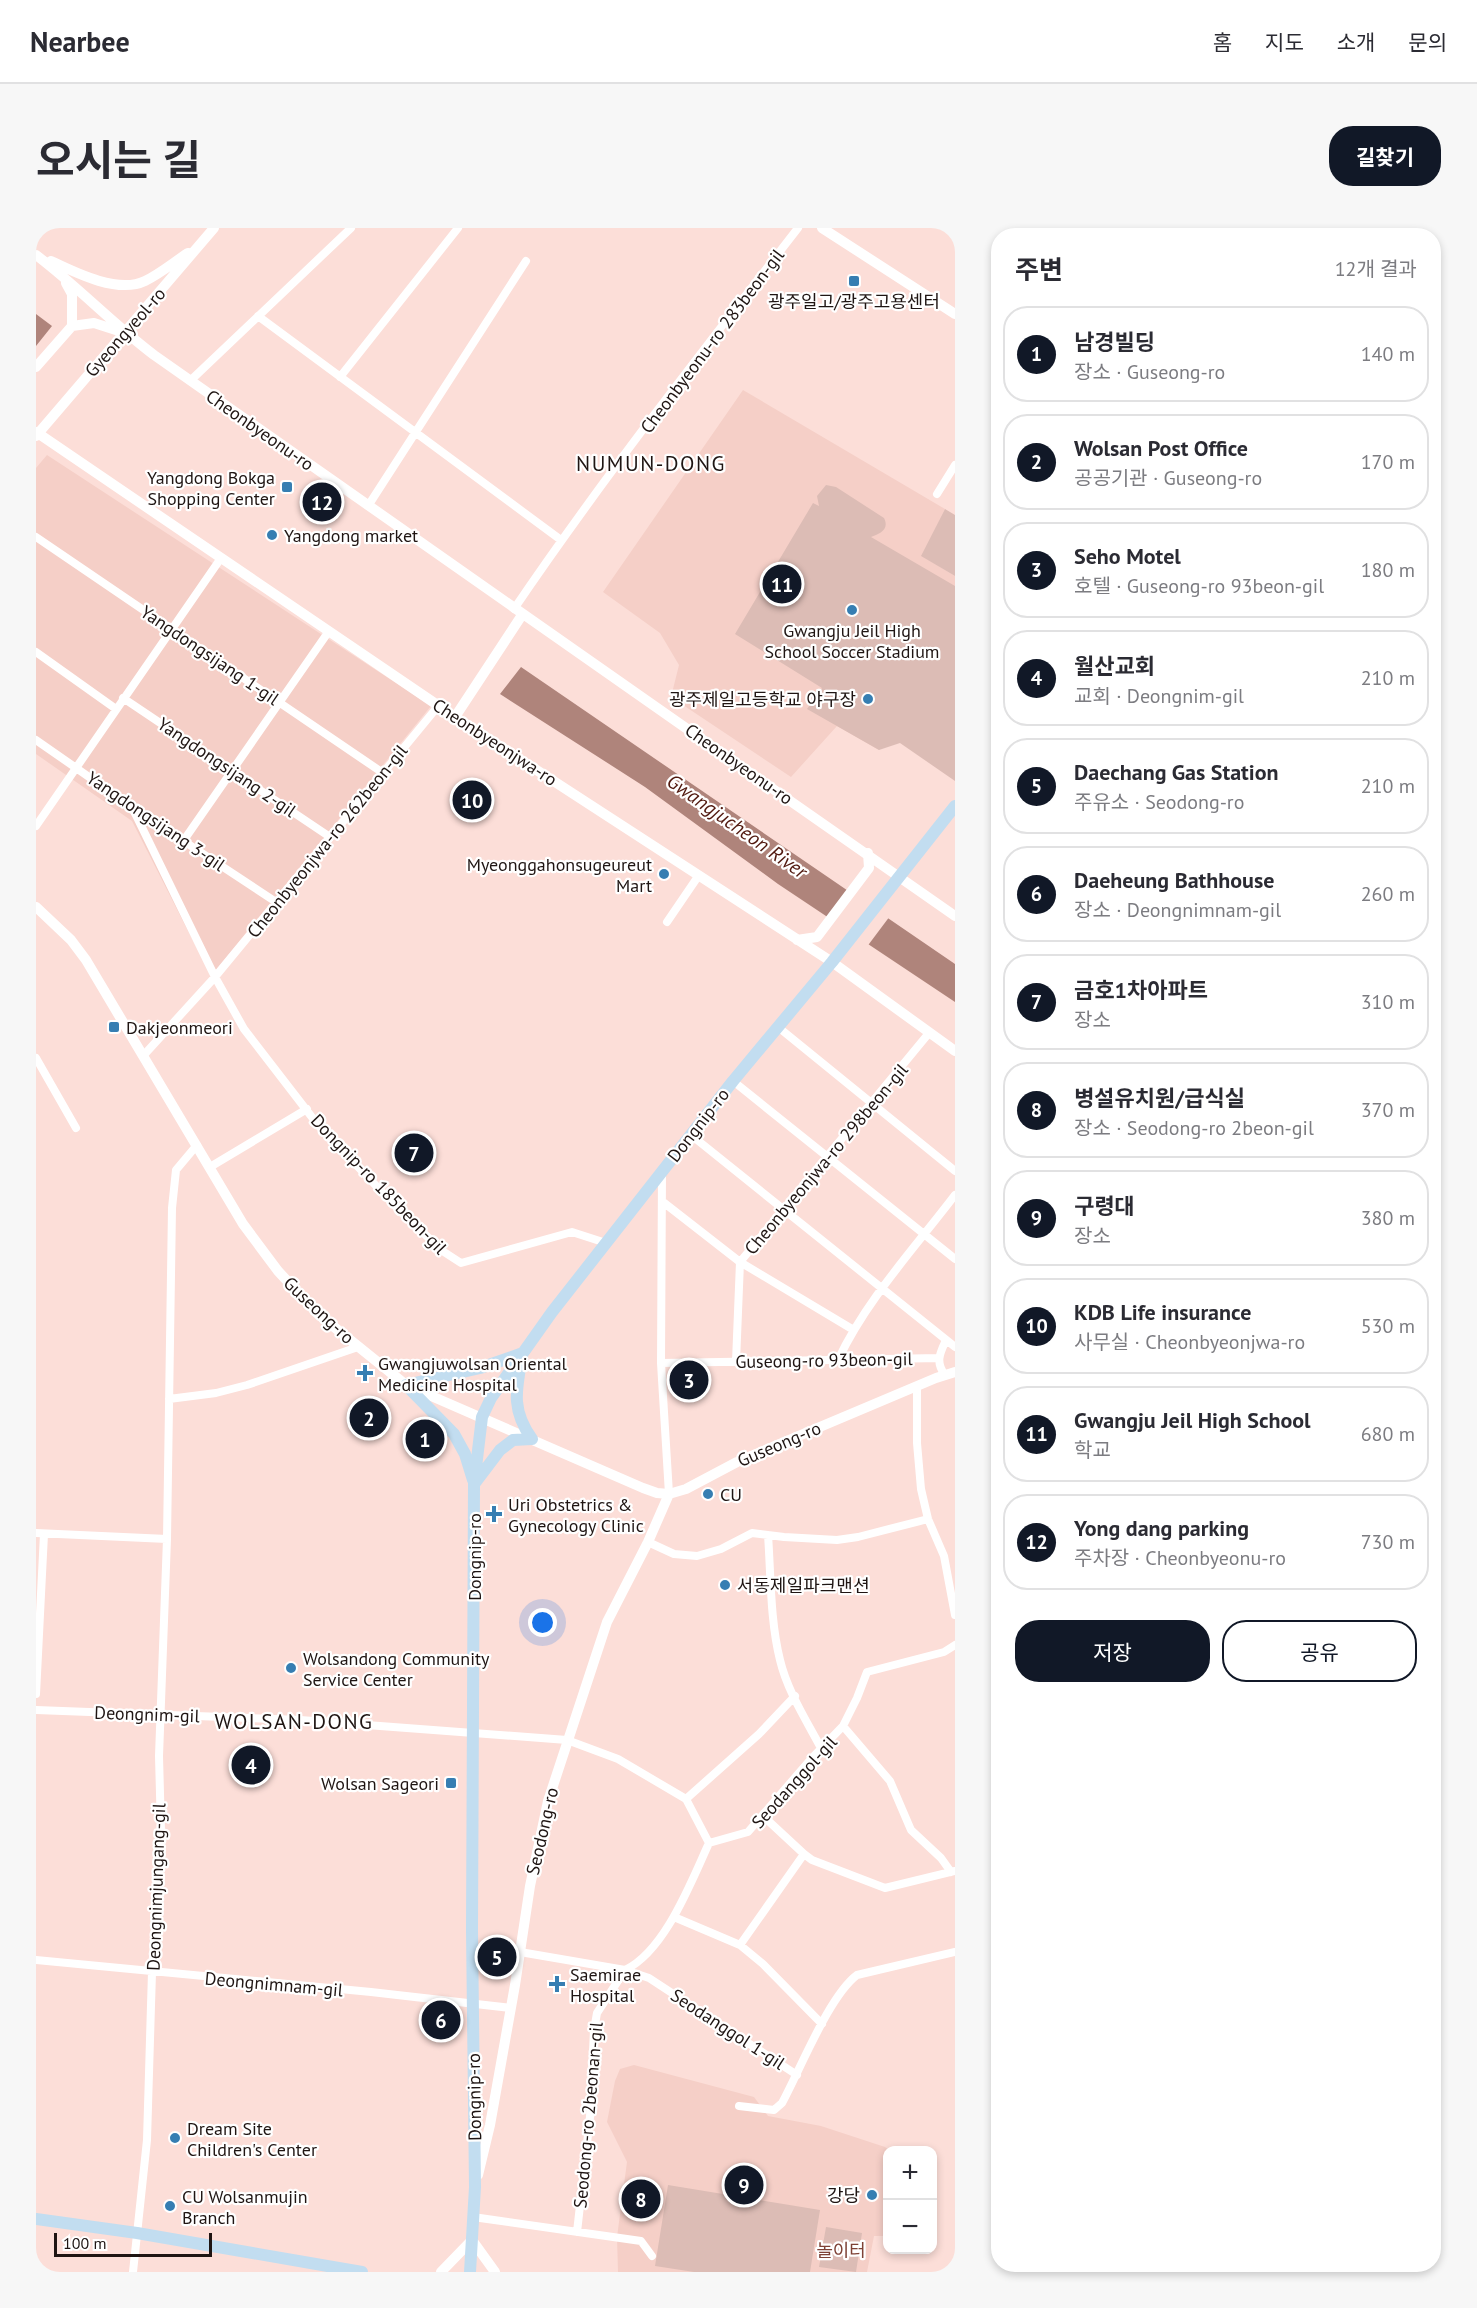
<!DOCTYPE html>
<html lang="ko">
<head>
<meta charset="utf-8">
<style>
	:root { --surface:#fff; --page:#f7f7f7; --text:#2b2b33; --muted:#7c7c81; --line:#e1e1e2; --accent:#111827 }
	body { margin:0; font-family:"PT Sans","Noto Sans KR",sans-serif; background:var(--page); color:var(--text) }
	.controls { position:absolute; right:18px; bottom:18px; display:grid; overflow:hidden; border-radius:12px; box-shadow:0 3px 9px #0003 }
	.controls button { width:54px; height:54px; display:grid; place-items:center; padding:0; border:0; border-bottom:2px solid var(--line); background:var(--surface); color:var(--text); font:30px sans-serif }
	.scale { position:absolute; left:18px; bottom:15px; width:158px; box-sizing:border-box; padding-left:6px; border:3px solid #1f1513; border-top:0; font-size:16px; line-height:21px; white-space:nowrap; color:#1f1513; -webkit-text-stroke:4px #fff; paint-order:stroke }
	.you { position:absolute; left:507px; top:1395px; width:21px; height:21px; margin:-15px; border:4px solid #fff; border-radius:50%; background:#1a73e8; box-shadow:0 0 0 9px #1a73e833 }
	.badge { display:grid; place-items:center; width:39px; height:39px; border-radius:50%; background:var(--accent); color:#fff; font-size:20px; font-weight:700 }
	.pin { position:absolute; translate:-50% -50%; border:3px solid #fff; box-shadow:0 2px 6px #0006 }
	.list { margin:0; padding:0; list-style:none }
	h2 { display:flex; justify-content:space-between; align-items:center; height:78px; margin:0; padding:0 24px; font-size:26px }
	h2 small { font-size:20px; font-weight:400; color:var(--muted) }
	.list li { display:grid; grid-template-columns:39px 1fr auto; gap:18px; align-items:center; box-sizing:border-box; height:96px; margin:0 12px 12px; padding:0 12px; border:2px solid var(--line); border-radius:24px }
	.list b { display:block; font-size:22px; white-space:nowrap }
	.list p { margin:0; font-size:20px; white-space:nowrap; color:var(--muted) }
	.list em { font-size:20px; font-style:normal; color:var(--muted) }
	.actions { display:flex; gap:12px; padding:18px 24px }
	.actions a { flex:1; padding:14px 0; border:2px solid var(--accent); border-radius:24px; text-align:center; font-size:21px; color:var(--accent) }
	.actions .main { background:var(--accent); color:#fff }
	.map { position:relative; flex:none; width:919px; height:2044px; overflow:hidden; border-radius:24px }
	header { display:flex; align-items:center; gap:36px; box-sizing:border-box; height:84px; padding:0 30px; background:var(--surface); border-bottom:2px solid var(--line) }
	header strong { font-size:28px }
	nav { display:flex; gap:33px; margin-inline-start:auto; font-size:21px }
	.intro { display:flex; align-items:center; justify-content:space-between; box-sizing:border-box; height:144px; padding:0 36px }
	h1 { margin:0; font-size:42px }
	.button { padding:15px 27px; border-radius:24px; background:var(--accent); color:#fff; font-size:21px; font-weight:700 }
	main { display:flex; gap:36px; padding:0 36px }
	aside { flex:1; background:var(--surface); border-radius:24px; box-shadow:0 3px 9px #0003 }
	.map>svg:first-child { display:block }
</style>
</head>
<body>
<header>
<strong>Nearbee</strong>
<nav><a>홈</a><a>지도</a><a>소개</a><a>문의</a></nav>
</header>
<div class="intro"><h1>오시는 길</h1><a class="button">길찾기</a></div>
<main>
<div class="map">
<svg width="919" height="2044" viewBox="0 0 919 2044">
	<rect width="100%" height="100%" fill="#fcded8"/>
	<path fill="#f5cfc7" d="M 707,162 L 909,281 L 886,328 L 919,348 L 919,427 L 843,522 L 801,498 L 755,549 L 635,469 L 643,437 L 624,405 L 567,364 Z
		M 11,227 L 395,478 L 175,748 L 96,593 L 0,526 L 0,240 Z
		M 598,1837 L 718,1869 L 732,1888 L 785,1898 L 849,1919 L 853,1922 L 852,1922 L 851,2008 L 838,2008 L 831,2044 L 582,2044 L 581,2009 L 591,1934 L 571,1894 L 579,1853 L 584,1841 Z"/>
	<path fill="#dcbcb5" d="M 790,257 L 800,259 L 848,290 C 854,302 843,306 835,309 L 919,358 L 919,553 L 864,515 L 843,522 L 771,481 L 786,460 L 699,406 L 777,275 L 783,278 L 781,268 Z
		M 909,281 L 919,287 L 919,348 L 885,328 Z
		M 632,1957 L 784,1982 L 774,2044 L 658,2044 L 619,2038 Z
		M 790,1999 L 826,2005 L 820,2044 L 783,2039 Z"/>
	<path fill="#af847b" d="M 0,86 L 16,98 L 0,118 Z
		M 485,439 L 919,736 L 919,774 L 742,656 L 609,559 L 464,466 Z"/>
	<path fill="#fcded8" d="M 814,661 L 854,688 L 830,720 L 790,693 Z"/>
	<g fill="none" stroke-linecap="round" stroke-linejoin="round">
		<path stroke="#fff" stroke-width="8" d="M 222,88 L 525,312
			M 304,149 L 422,0
			M 154,153 L 315,0
			M 901,266 L 919,237
			M 332,278 L 490,33
			M 0,309 L 347,545
			M 478,381 C 567,250 665,125 762,0
			M 0,424 L 80,481
			M 87,470 L 294,609
			M 0,512 L 96,579 L 240,674
			M 96,579 L 179,749 L 208,801 L 282,897 L 370,989 L 408,1024 L 425,1035 L 536,1004 L 570,1015
			M 0,598 L 185,330
			M 148,612 L 293,403
			M 631,694 L 663,647
			M 742,799 L 919,943
			M 107,828 L 179,749 L 403,477
			M 0,830 L 40,900
			M 697,853 L 919,1031
			M 655,907 L 919,1119
			M 174,939 L 271,881
			M 626,944 L 625,1135 L 633,1266
			M 627,974 L 704,1034 L 816,1101
			M 802,1132 C 831,1071 878,1021 919,967
			M 700,1134 L 704,1034 L 893,805
			M 625,1135 L 903,1130
			M 909,1147 C 899,1134 904,1125 910,1112
			M 881,1158 L 881,1215 L 885,1261 L 892,1291 L 908,1328 L 919,1387
			M 133,1171 L 180,1165 L 211,1157 L 322,1119
			M 0,1305 L 131,1311 L 136,980 L 140,942 L 161,917
			M 732,1307 C 735,1348 734,1392 744,1432 C 751,1462 770,1492 785,1520
			M 612,1314 L 638,1326 L 661,1328 L 685,1321 L 716,1305 L 748,1309 L 801,1312 L 822,1309 L 892,1291
			M 0,1466 L 8,1306
			M 0,1482 L 264,1492 L 531,1512 L 582,1531 L 650,1571 L 723,1506 L 759,1468
			M 807,1498 L 854,1553 L 875,1602 L 905,1630 L 915,1644
			M 650,1571 L 673,1615
			M 727,1588 L 768,1626 L 776,1632 L 849,1660 L 919,1643
			M 638,1689 L 704,1717 L 727,1736 L 786,1796
			M 704,1717 L 768,1626
			M 484,1724 L 589,1742 L 613,1750 L 761,1847
			M 0,1732 L 335,1764 L 475,1780
			M 589,1742 C 629,1723 655,1654 673,1615 L 712,1604 L 775,1531 L 807,1498 L 821,1470 L 831,1444 L 908,1424 L 919,1417
			M 703,1878 L 738,1882 L 746,1875 C 764,1842 793,1768 821,1747 L 919,1724
			M 437,1989 L 605,2013 L 616,2028
			M 541,2004 L 554,1889 L 558,1802 L 561,1785 L 589,1742
			M 97,2044 L 111,1912 L 116,1744 L 125,1603 L 123,1528 L 131,1311"/>
		<path stroke="#fff" stroke-width="10" d="M 786,0 L 919,86
			M 0,27 C 41,58 77,96 118,127 C 384,316 652,501 919,688
			M 15,33 C 40,45 82,66 109,53 C 124,46 138,34 152,25
			M 30,55 L 36,66 L 36,98
			M 0,139 L 36,98 L 58,95 L 86,104
			M 0,204 L 419,489 L 796,734 L 919,823
			M 0,208 L 178,0
			M 419,489 L 486,387
			M 0,679 L 35,712 L 50,732 L 207,996 L 242,1043 L 282,1086 L 370,1157 L 607,1260 L 621,1265 L 633,1266 L 650,1261 L 701,1234 L 900,1150 L 919,1144
			M 761,712 L 781,709 L 833,640 L 832,625
			M 442,1947 L 454,1897 L 479,1757 L 494,1658 L 512,1573 L 571,1394 L 612,1314 L 633,1266
			M 405,2044 L 436,2012 L 459,2044"/>
		<path stroke="#c2ddf0" stroke-width="12" d="M 486,1129 C 480,1162 475,1182 496,1211
			M 370,1157 L 418,1206 L 429,1226 L 437,1252
			M 370,1157 L 444,1140 L 487,1125
			M 439,1255 L 464,1222 L 477,1212 L 496,1211
			M 0,1991 L 101,2005 L 326,2044
			M 434,2044 L 439,1959 L 436,1702 L 438,1256 L 446,1189 L 455,1170 L 516,1084 L 697,853 L 796,734 L 919,578"/>
	</g>
	<g fill="#367eb2" stroke="#fff" stroke-width="2">
		<rect x="812" y="47" width="12" height="12" rx="3"/>
		<rect x="245" y="253" width="12" height="12" rx="3"/>
		<circle cx="236" cy="307" r="6"/>
		<circle cx="816" cy="382" r="6"/>
		<circle cx="832" cy="471" r="6"/>
		<circle cx="628" cy="646" r="6"/>
		<rect x="72" y="793" width="12" height="12" rx="3"/>
		<path d="M326 1136h6v6h6v6h-6v6h-6v-6h-6v-6h6z"/>
		<circle cx="672" cy="1266" r="6"/>
		<path d="M455 1277h6v6h6v6h-6v6h-6v-6h-6v-6h6z"/>
		<circle cx="689" cy="1357" r="6"/>
		<circle cx="255" cy="1440" r="6"/>
		<rect x="409" y="1549" width="12" height="12" rx="3"/>
		<path d="M518 1747h6v6h6v6h-6v6h-6v-6h-6v-6h6z"/>
		<circle cx="139" cy="1910" r="6"/>
		<circle cx="836" cy="1967" r="6"/>
		<circle cx="134" cy="1978" r="6"/>
	</g>
	<g text-anchor="middle" dominant-baseline="central" stroke-width="4.5" stroke-linejoin="round" paint-order="stroke">
		<g font-size="18" fill="#1f1513" stroke="#fff" text-anchor="start">
			<text x="818" y="73" text-anchor="middle">광주일고/광주고용센터</text>
			<text x="239" y="249" text-anchor="end">Yangdong Bokga<tspan x="239" dy="21">Shopping Center</tspan></text>
			<text x="248" y="307">Yangdong market</text>
			<text x="816" y="402" text-anchor="middle">Gwangju Jeil High<tspan x="816" dy="21">School Soccer Stadium</tspan></text>
			<text x="820" y="471" text-anchor="end">광주제일고등학교 야구장</text>
			<text x="616" y="636" text-anchor="end">Myeonggahonsugeureut<tspan x="616" dy="21">Mart</tspan></text>
			<text x="90" y="799">Dakjeonmeori</text>
			<text x="342" y="1135">Gwangjuwolsan Oriental<tspan x="342" dy="21">Medicine Hospital</tspan></text>
			<text x="684" y="1266">CU</text>
			<text x="472" y="1276">Uri Obstetrics &amp;<tspan x="472" dy="21">Gynecology Clinic</tspan></text>
			<text x="701" y="1357">서동제일파크맨션</text>
			<text x="267" y="1430">Wolsandong Community<tspan x="267" dy="21">Service Center</tspan></text>
			<text x="403" y="1555" text-anchor="end">Wolsan Sageori</text>
			<text x="534" y="1746">Saemirae<tspan x="534" dy="21">Hospital</tspan></text>
			<text x="151" y="1900">Dream Site<tspan x="151" dy="21">Children's Center</tspan></text>
			<text x="824" y="1967" text-anchor="end">강당</text>
			<text x="146" y="1968">CU Wolsanmujin<tspan x="146" dy="21">Branch</tspan></text>
		</g>
		<g font-size="18" fill="#1f1513" stroke="#fff">
			<text transform="translate(89 104) rotate(-49)">Gyeongyeol-ro</text>
			<text transform="translate(676 113) rotate(-53)">Cheonbyeonu-ro 283beon-gil</text>
			<text transform="translate(224 202) rotate(35)">Cheonbyeonu-ro</text>
			<text transform="translate(174 427) rotate(34)">Yangdongsijang 1-gil</text>
			<text transform="translate(459 514) rotate(33)">Cheonbyeonjwa-ro</text>
			<text transform="translate(703 536) rotate(35)">Cheonbyeonu-ro</text>
			<text transform="translate(191 539) rotate(34)">Yangdongsijang 2-gil</text>
			<text transform="translate(120 593) rotate(34)">Yangdongsijang 3-gil</text>
			<text transform="translate(291 613) rotate(-51)">Cheonbyeonjwa-ro 262beon-gil</text>
			<text transform="translate(662 897) rotate(-52)">Dongnip-ro</text>
			<text transform="translate(790 931) rotate(-50)">Cheonbyeonjwa-ro 298beon-gil</text>
			<text transform="translate(343 956) rotate(46)">Dongnip-ro 185beon-gil</text>
			<text transform="translate(283 1082) rotate(43)">Guseong-ro</text>
			<text transform="translate(788 1132) rotate(-1)">Guseong-ro 93beon-gil</text>
			<text transform="translate(743 1216) rotate(-23)">Guseong-ro</text>
			<text transform="translate(438 1329) rotate(-90)">Dongnip-ro</text>
			<text transform="translate(111 1486) rotate(2)">Deongnim-gil</text>
			<text transform="translate(758 1554) rotate(-48)">Seodanggol-gil</text>
			<text transform="translate(506 1603) rotate(-77)">Seodong-ro</text>
			<text transform="translate(120 1659) rotate(-88)">Deongnimjungang-gil</text>
			<text transform="translate(238 1756) rotate(5)">Deongnimnam-gil</text>
			<text transform="translate(692 1801) rotate(33)">Seodanggol 1-gil</text>
			<text transform="translate(438 1869) rotate(-91)">Dongnip-ro</text>
			<text transform="translate(552 1887) rotate(-85)">Seodong-ro 2beonan-gil</text>
		</g>
		<g font-size="18" fill="#7e4236" stroke="#fff">
			<text x="805" y="2022">놀이터</text>
		</g>
		<g font-size="20" font-style="italic" fill="#51190f" stroke="#fff">
			<text transform="translate(701 598) rotate(35)">Gwangjucheon River</text>
		</g>
		<g font-size="21" letter-spacing="1.5" fill="#1f1513" stroke="#fff">
			<text x="615" y="235">NUMUN-DONG</text>
			<text x="258" y="1493">WOLSAN-DONG</text>
		</g>
	</g>
</svg>
<div class="controls">
<button>+</button>
<button>−</button>
</div>
<div class="scale">100 m</div>
<div class="you"></div>
<div class="pin badge" style="left:389px;top:1211px">1</div>
<div class="pin badge" style="left:333px;top:1190px">2</div>
<div class="pin badge" style="left:653px;top:1152px">3</div>
<div class="pin badge" style="left:215px;top:1537px">4</div>
<div class="pin badge" style="left:461px;top:1729px">5</div>
<div class="pin badge" style="left:405px;top:1792px">6</div>
<div class="pin badge" style="left:378px;top:925px">7</div>
<div class="pin badge" style="left:605px;top:1971px">8</div>
<div class="pin badge" style="left:708px;top:1957px">9</div>
<div class="pin badge" style="left:436px;top:572px">10</div>
<div class="pin badge" style="left:746px;top:356px">11</div>
<div class="pin badge" style="left:286px;top:274px">12</div>
</div>
<aside>
<h2>주변<small>12개 결과</small></h2>
<ul class="list">
<li><span class="badge">1</span><div><b>남경빌딩</b><p>장소 · Guseong-ro</p></div><em>140 m</em></li>
<li><span class="badge">2</span><div><b>Wolsan Post Office</b><p>공공기관 · Guseong-ro</p></div><em>170 m</em></li>
<li><span class="badge">3</span><div><b>Seho Motel</b><p>호텔 · Guseong-ro 93beon-gil</p></div><em>180 m</em></li>
<li><span class="badge">4</span><div><b>월산교회</b><p>교회 · Deongnim-gil</p></div><em>210 m</em></li>
<li><span class="badge">5</span><div><b>Daechang Gas Station</b><p>주유소 · Seodong-ro</p></div><em>210 m</em></li>
<li><span class="badge">6</span><div><b>Daeheung Bathhouse</b><p>장소 · Deongnimnam-gil</p></div><em>260 m</em></li>
<li><span class="badge">7</span><div><b>금호1차아파트</b><p>장소</p></div><em>310 m</em></li>
<li><span class="badge">8</span><div><b>병설유치원/급식실</b><p>장소 · Seodong-ro 2beon-gil</p></div><em>370 m</em></li>
<li><span class="badge">9</span><div><b>구령대</b><p>장소</p></div><em>380 m</em></li>
<li><span class="badge">10</span><div><b>KDB Life insurance</b><p>사무실 · Cheonbyeonjwa-ro</p></div><em>530 m</em></li>
<li><span class="badge">11</span><div><b>Gwangju Jeil High School</b><p>학교</p></div><em>680 m</em></li>
<li><span class="badge">12</span><div><b>Yong dang parking</b><p>주차장 · Cheonbyeonu-ro</p></div><em>730 m</em></li>
</ul>
<div class="actions"><a class="main">저장</a><a>공유</a></div>
</aside>
</main>
</body>
</html>
